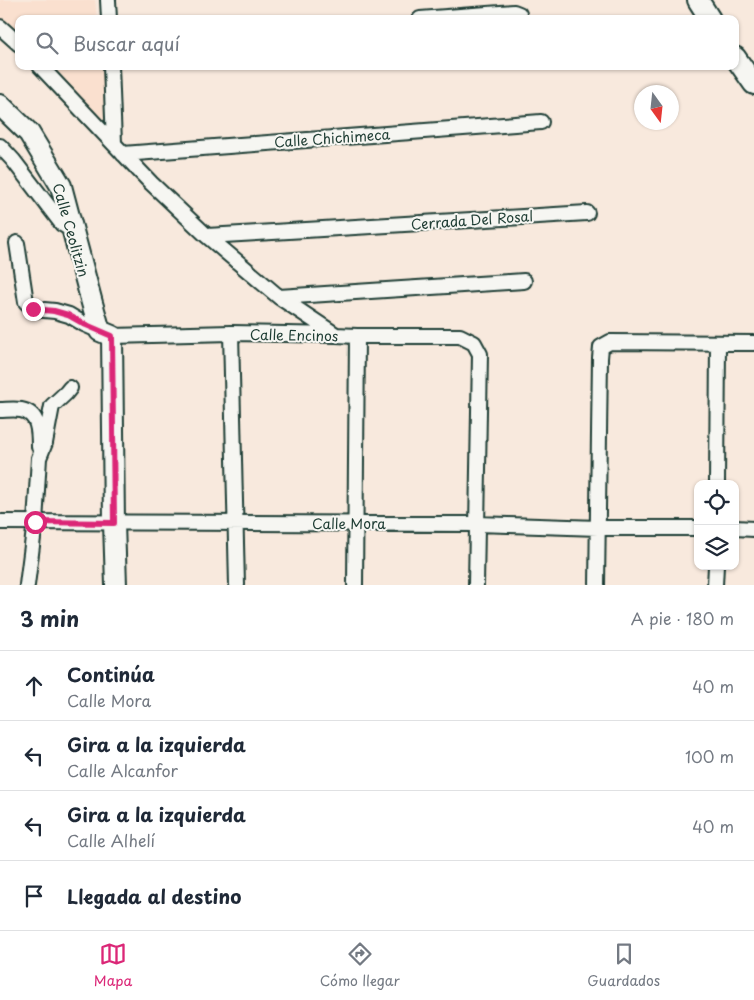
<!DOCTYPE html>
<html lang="es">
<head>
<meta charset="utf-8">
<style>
	:root { --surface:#fff; --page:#f2f2f3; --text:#1f2937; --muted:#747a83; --line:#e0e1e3; --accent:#db2777 }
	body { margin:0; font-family:"Playpen Sans",sans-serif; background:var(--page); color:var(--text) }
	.controls { position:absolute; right:15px; bottom:15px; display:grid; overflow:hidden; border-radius:10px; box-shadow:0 1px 4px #0004 }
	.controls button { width:45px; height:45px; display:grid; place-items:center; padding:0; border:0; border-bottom:1px solid var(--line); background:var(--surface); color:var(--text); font:25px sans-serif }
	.compass { position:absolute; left:634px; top:85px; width:45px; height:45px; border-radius:50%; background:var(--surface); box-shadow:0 1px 4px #0004; rotate:165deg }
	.stop { position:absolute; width:15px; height:15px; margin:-11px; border:4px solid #db2777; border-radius:50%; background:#fff }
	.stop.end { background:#db2777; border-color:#fff; box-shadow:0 1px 5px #0008 }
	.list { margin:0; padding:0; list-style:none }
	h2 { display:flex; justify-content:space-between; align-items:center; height:65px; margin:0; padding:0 20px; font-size:21px }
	h2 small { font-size:16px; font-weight:400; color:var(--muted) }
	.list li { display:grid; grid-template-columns:32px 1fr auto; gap:15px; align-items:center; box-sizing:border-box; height:70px; padding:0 20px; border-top:1px solid var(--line) }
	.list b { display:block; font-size:19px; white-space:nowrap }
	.list p { margin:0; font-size:16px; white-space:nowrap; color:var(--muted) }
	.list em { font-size:16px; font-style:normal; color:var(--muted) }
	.icon { flex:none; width:28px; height:28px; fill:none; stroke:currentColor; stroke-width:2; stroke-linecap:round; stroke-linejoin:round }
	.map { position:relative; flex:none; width:754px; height:585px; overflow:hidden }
	.search { position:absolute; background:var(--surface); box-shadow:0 1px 4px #0004; left:15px; right:15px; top:15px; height:55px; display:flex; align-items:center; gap:12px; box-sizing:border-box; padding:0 18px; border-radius:10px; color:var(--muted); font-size:19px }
	.sheet { height:345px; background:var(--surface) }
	nav { display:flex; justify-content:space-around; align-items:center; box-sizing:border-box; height:70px; border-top:1px solid var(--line); background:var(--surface); font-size:14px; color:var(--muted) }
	nav a { display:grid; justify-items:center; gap:2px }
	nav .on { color:var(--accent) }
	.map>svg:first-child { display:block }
</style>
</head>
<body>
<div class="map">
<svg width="754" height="585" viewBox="0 0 754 585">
	<rect width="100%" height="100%" fill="#f8e9dd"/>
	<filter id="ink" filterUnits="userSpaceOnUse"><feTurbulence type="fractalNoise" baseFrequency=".02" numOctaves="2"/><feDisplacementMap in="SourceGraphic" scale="10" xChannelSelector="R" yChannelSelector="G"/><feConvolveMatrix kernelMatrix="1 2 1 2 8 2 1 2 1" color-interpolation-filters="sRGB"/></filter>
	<g filter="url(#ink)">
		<path fill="#fae0cf" d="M 0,0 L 95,0 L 97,19 L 19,19 L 19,37 L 0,19 Z
			M 46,66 L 102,66 L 110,136 Z"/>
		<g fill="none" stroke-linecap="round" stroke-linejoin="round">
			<defs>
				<path id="street" d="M 108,0 L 109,19
					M 420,19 L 514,12 L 519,14 L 520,19
					M 0,27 L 19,44
					M 40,66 L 151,183 L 207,236 L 279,297 L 336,335
					M 111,66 L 114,143
					M 0,146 L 13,160 L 62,224 L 72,230
					M 123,154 L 541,122
					M 207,236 L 587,213
					M 17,243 L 26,302 L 33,309 L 55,311 L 69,315 L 84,324 L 100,331
					M 279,297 L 524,281
					M 231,333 L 237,585
					M 112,336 L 231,333 L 336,335 L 357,336 L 460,336 L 474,343 L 480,354 L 476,585
					M 0,410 C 6,410 14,409 21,410 C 39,413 39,432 39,447
					M 717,484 L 718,343
					M 0,522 L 477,524 L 598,528 L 698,528
					M 735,528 L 754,529
					M 27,585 L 35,522 L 39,458 L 45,443 L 52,406 L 66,393 L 70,388
					M 355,585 L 357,336
					M 597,585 L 600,358 L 601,347 L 610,342 L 754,343
					M 715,585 L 716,566"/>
				<path id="secondary" d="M 698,0 L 710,19
					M 735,57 L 754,84
					M 0,105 L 29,133 L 61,186 L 92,303 L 100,331 L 112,336 L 114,523 L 116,585"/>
			</defs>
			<use href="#street" stroke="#1f3d34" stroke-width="18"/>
			<use href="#secondary" stroke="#1f3d34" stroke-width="24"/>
			<use href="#street" stroke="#f6f6f2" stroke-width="14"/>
			<use href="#secondary" stroke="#f6f6f2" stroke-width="20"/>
		</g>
	</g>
	<g fill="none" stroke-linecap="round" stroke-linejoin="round" filter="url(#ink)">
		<path stroke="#db2777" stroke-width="6" d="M 33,309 L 54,311 L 68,315 L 84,324 L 112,336 L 114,523 L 35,522"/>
	</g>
	<g text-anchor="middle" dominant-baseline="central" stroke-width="4" stroke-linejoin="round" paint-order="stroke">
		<g font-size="14" fill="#1f3d34" stroke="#f6f6f2">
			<text transform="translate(332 138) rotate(-4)">Calle Chichimeca</text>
			<text transform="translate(472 220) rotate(-4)">Cerrada Del Rosal</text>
			<text transform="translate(71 230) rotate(74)">Calle Ceolitzin</text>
			<text transform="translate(294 335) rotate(1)">Calle Encinos</text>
			<text x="349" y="523">Calle Mora</text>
		</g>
	</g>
</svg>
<div class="controls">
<button><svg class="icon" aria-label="locate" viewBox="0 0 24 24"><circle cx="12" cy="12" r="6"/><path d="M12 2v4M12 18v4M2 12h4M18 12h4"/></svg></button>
<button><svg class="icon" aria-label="layers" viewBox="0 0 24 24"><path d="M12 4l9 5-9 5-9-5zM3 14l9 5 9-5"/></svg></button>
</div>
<svg class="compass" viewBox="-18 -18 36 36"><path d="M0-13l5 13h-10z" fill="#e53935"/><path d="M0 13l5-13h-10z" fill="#747a83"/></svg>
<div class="stop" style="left:35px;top:522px"></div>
<div class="stop end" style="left:33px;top:309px"></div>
<div class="search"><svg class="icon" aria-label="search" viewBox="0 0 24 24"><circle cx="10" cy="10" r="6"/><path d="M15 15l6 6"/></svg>Buscar aquí</div>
</div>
<section class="sheet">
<h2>3 min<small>A pie · 180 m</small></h2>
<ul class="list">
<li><svg class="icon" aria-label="ahead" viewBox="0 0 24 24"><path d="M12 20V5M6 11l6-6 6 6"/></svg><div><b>Continúa</b><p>Calle Mora</p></div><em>40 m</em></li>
<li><svg class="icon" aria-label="left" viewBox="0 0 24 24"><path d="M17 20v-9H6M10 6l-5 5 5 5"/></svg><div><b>Gira a la izquierda</b><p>Calle Alcanfor</p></div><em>100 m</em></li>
<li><svg class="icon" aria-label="left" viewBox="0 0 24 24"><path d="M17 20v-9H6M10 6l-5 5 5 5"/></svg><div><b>Gira a la izquierda</b><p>Calle Alhelí</p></div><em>40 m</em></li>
<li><svg class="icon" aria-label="arrive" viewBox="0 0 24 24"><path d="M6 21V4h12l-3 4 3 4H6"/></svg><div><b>Llegada al destino</b></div></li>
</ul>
</section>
<nav>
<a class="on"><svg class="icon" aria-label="map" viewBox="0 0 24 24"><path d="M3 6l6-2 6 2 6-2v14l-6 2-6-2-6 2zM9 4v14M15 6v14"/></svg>Mapa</a>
<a><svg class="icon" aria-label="directions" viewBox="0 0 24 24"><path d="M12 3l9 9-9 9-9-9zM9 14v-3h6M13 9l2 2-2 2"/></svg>Cómo llegar</a>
<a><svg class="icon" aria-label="saved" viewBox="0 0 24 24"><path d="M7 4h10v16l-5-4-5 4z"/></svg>Guardados</a>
</nav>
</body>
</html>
